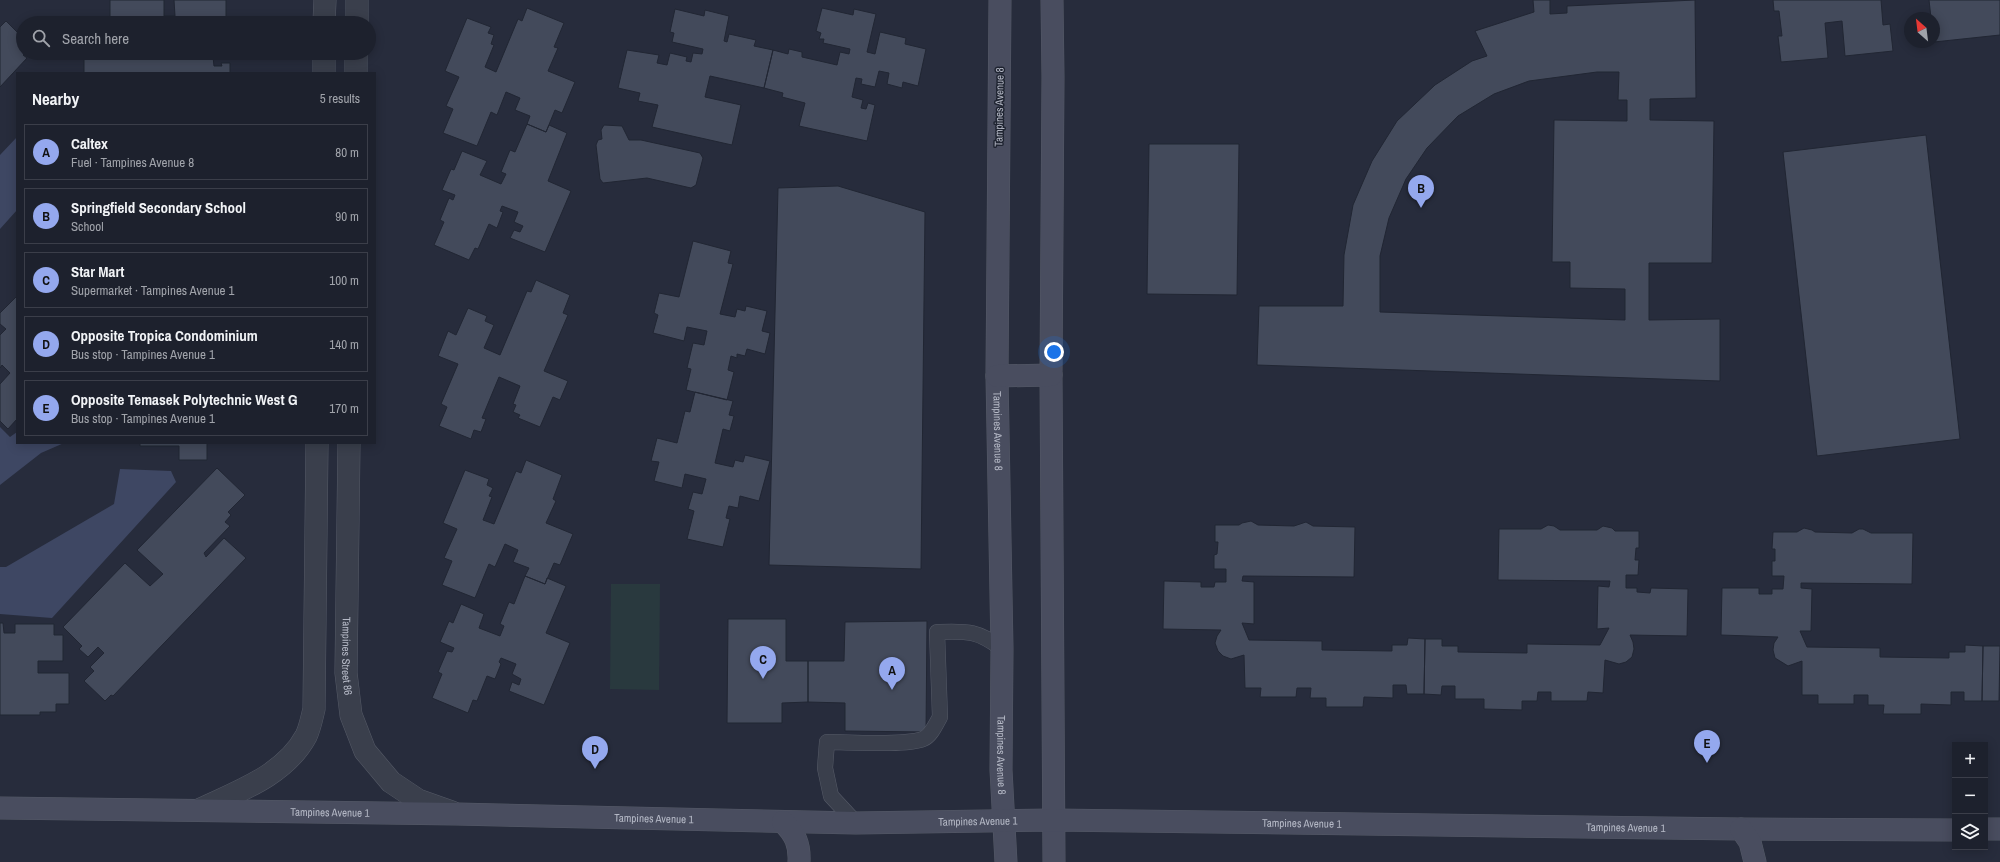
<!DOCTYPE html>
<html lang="en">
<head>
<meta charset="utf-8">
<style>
	:root { --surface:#1d212d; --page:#2a2e39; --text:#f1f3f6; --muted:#a0a3aa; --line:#3b3e49; --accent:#94a8ee }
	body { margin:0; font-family:"Archivo Narrow",sans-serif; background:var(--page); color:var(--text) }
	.controls { position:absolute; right:12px; bottom:12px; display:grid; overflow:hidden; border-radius:0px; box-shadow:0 2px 10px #0003 }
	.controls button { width:36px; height:36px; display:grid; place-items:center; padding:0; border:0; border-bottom:1px solid var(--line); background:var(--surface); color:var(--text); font:20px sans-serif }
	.compass { position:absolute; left:1904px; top:12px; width:36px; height:36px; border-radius:50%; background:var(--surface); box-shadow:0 2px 10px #0003; rotate:332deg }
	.you { position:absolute; left:1054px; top:352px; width:14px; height:14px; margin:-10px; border:3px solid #fff; border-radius:50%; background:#1a73e8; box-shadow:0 0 0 6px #1a73e833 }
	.badge { display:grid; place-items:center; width:26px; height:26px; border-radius:50%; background:var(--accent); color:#111; font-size:13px; font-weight:700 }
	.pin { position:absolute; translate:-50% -33px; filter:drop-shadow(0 1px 2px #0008) }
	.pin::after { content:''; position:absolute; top:21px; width:14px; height:12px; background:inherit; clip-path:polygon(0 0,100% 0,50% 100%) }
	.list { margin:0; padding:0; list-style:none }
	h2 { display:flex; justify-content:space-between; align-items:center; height:52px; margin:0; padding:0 16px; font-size:17px }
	h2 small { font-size:13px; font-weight:400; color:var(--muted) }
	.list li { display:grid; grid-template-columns:26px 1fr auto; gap:12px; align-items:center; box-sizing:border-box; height:56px; margin:0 8px 8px; padding:0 8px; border:1px solid var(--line); border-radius:0px }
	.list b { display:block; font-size:15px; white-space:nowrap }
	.list p { margin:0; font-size:13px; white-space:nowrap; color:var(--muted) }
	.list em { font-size:13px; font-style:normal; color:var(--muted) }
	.icon { flex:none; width:22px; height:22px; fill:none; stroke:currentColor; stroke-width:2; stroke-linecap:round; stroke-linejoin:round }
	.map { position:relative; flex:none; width:2000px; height:862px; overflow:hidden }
	.search { position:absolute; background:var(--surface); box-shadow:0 2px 10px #0003; left:16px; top:16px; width:360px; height:44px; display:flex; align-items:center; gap:10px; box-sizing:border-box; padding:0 14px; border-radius:22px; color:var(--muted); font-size:15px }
	.panel { position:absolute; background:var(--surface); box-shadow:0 2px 10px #0003; left:16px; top:72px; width:360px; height:372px; border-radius:0px }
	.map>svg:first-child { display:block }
</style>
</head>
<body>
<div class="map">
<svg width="2000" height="862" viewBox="0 0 2000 862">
	<rect width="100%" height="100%" fill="#272c3c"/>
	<path fill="#29393e" d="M 611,584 L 660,584 L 659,690 L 610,689 Z"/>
	<path fill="#3e4763" d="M 17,137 L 17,210 L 0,229 L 0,155 Z
		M 0,427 L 10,437 L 17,432 L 17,443 L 64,443 L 41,453 L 0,485 Z
		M 120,469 L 171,471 L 176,482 L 52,618 L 0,614 L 0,567 L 6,567 L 114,504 Z"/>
	<path fill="#434a5b" stroke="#212633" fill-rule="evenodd" d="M 110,0 L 164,0 L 164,16 L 175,16 L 174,0 L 226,0 L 226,23 L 110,23 Z
		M 1533,0 L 1550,0 L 1550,14 L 1567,13 L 1567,6 L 1695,0 L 1696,98 L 1650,99 L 1650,120 L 1714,121 L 1712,263 L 1649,263 L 1649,320 L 1720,319 L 1720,381 L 1257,365 L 1259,306 L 1343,306 L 1344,255 L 1353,205 L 1372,161 L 1397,121 L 1435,85 L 1472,61 L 1487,56 L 1475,31 L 1534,12 ZM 1597,72 L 1619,72 L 1618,100 L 1627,100 L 1627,121 L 1554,120 L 1552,262 L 1570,262 L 1570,288 L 1625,289 L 1625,320 L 1380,312 L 1380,256 L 1389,218 L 1406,179 L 1427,148 L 1458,116 L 1494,94 L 1529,81 Z
		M 1773,0 L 1881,0 L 1883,25 L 1890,24 L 1893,51 L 1845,56 L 1842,21 L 1825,23 L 1828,58 L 1781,62 L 1778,36 L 1782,36 L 1779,11 L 1774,11 Z
		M 1929,0 L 2000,0 L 2000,35 L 1934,42 L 1934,18 L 1931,18 Z
		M 527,8 L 564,23 L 554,47 L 558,48 L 548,71 L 575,82 L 562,113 L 555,110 L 546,132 L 527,124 L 530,116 L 515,110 L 520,98 L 506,92 L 497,115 L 491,112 L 477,146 L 443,133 L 453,109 L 446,106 L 459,77 L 445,71 L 467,18 L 491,27 L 488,33 L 494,35 L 491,44 L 494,45 L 485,67 L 496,72 L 518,19 L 522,21 Z
		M 822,8 L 853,15 L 854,9 L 876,14 L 867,52 L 875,54 L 880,32 L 906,38 L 905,44 L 926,49 L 918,86 L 903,82 L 902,88 L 887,84 L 889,73 L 879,71 L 875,87 L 861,84 L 862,79 L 856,78 L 852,97 L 863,100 L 861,108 L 866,109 L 868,103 L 875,105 L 867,141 L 799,126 L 805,103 L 782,97 L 783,93 L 764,88 L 773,50 L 788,54 L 789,49 L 802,52 L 802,57 L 837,65 L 840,52 L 849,54 L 850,49 L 823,43 L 824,39 L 819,39 L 821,33 L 816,31 Z
		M 675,9 L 704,16 L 705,10 L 729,16 L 724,41 L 727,42 L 729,34 L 756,40 L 754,46 L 773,50 L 764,88 L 710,76 L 705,97 L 741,105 L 732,145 L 652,127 L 658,105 L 638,101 L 640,93 L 618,88 L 627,50 L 659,55 L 657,63 L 667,65 L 670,53 L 687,57 L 686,61 L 691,62 L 693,53 L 702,54 L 703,49 L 672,42 L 674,33 L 670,32 Z
		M 6,21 L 23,38 L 23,53 L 25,53 L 23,55 L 27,58 L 0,87 L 0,27 Z
		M 96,53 L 198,53 L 198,57 L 213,57 L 214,66 L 222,66 L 221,63 L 230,63 L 230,73 L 84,73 L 84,56 L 96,56 Z
		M 527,124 L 546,132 L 549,125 L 567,133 L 548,181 L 571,191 L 545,252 L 510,238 L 514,230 L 520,232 L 523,226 L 514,222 L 518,212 L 502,206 L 500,211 L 503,212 L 497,228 L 489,224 L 478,249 L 475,248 L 469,260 L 434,245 L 444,222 L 440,220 L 449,198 L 453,200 L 455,195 L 442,190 L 451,169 L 454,170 L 462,151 L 487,161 L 480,175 L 501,184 L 506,174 L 501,172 L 510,150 L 515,152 Z
		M 604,125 L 622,126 L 629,140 L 641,140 L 700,153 L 703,158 L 696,185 L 691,188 L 647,178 L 603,183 L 600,179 L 596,145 L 598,140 L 602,139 L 601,130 Z
		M 1926,135 L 1960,439 L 1817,456 L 1783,152 Z
		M 1149,144 L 1239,144 L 1237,295 L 1147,294 Z
		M 838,186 L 925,212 L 921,569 L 769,565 L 778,188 Z
		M 693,241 L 731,251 L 728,263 L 733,264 L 720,314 L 735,317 L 737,309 L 745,311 L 746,306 L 767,311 L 762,331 L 770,333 L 765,354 L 747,349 L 745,356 L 737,354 L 737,358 L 731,356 L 728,370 L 734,372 L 727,400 L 686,390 L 691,369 L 687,368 L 693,343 L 704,345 L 707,331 L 687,327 L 684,341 L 653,333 L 658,315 L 654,313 L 659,293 L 679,297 Z
		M 536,280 L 570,295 L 563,313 L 568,315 L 544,371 L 568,381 L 560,400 L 553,397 L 540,427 L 518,418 L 520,415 L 513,412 L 516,405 L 513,404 L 520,386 L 499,377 L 482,418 L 486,419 L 481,432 L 474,430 L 471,439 L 439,426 L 447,407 L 441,404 L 458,364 L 438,356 L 448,331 L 456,335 L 468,308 L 487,316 L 485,321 L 494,325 L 484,348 L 500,355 L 527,291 L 531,292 Z
		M 17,296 L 17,419 L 8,429 L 0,421 L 0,384 L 10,373 L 2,365 L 0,368 L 0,335 L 6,329 L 0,324 L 0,313 Z
		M 695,392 L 733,401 L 729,415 L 734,416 L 731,427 L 730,431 L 723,429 L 715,463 L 733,467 L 735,460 L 743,462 L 745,455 L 770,461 L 759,501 L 740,496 L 738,508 L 729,506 L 726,518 L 730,519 L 723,547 L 687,539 L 694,511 L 688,509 L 693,492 L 702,494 L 706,479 L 685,474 L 682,488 L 654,481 L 659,462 L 651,461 L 657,438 L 677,443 L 685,411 L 690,412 Z
		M 140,443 L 207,443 L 207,460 L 179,460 L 179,446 L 140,446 Z
		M 526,460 L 562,475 L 553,499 L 556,501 L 546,523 L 573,534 L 560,565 L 554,563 L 545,584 L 525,576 L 529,568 L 513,562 L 518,550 L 505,544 L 495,567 L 489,564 L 475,598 L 442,585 L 452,561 L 444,558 L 457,529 L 443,523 L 465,470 L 489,479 L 487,485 L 493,488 L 489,496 L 492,497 L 483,520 L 494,524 L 516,471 L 521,473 Z
		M 217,468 L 245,495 L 228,512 L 231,515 L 225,522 L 230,526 L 204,553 L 206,557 L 224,538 L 246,558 L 113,696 L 111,695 L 105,701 L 84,681 L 94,671 L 90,667 L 104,653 L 98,647 L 88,657 L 79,649 L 82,646 L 63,627 L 125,563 L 150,586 L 163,574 L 137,550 Z
		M 1251,521 L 1258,525 L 1294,526 L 1306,522 L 1313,526 L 1355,527 L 1354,577 L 1243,576 L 1242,581 L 1254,582 L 1254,624 L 1242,623 L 1249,640 L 1322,641 L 1322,650 L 1392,651 L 1392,645 L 1407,645 L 1408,638 L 1425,639 L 1424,694 L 1407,694 L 1406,685 L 1393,685 L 1393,698 L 1364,697 L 1363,707 L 1326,707 L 1326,698 L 1310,698 L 1311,688 L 1297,688 L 1296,697 L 1260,697 L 1261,688 L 1245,688 L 1244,655 L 1231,659 L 1223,656 L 1218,651 L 1215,643 L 1217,636 L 1221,630 L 1163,629 L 1164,581 L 1201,582 L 1201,587 L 1214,587 L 1215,582 L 1226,582 L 1226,569 L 1214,569 L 1214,555 L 1217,554 L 1218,542 L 1215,542 L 1215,525 L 1239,525 L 1242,523 Z
		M 1548,525 L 1554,526 L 1560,530 L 1597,530 L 1603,526 L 1612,528 L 1615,531 L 1639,531 L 1639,548 L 1636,548 L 1635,560 L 1639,560 L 1638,575 L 1626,575 L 1626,588 L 1637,588 L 1637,592 L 1650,593 L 1651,588 L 1688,589 L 1687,636 L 1630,635 L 1633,642 L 1634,649 L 1632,657 L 1626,662 L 1619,664 L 1605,660 L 1603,693 L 1588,692 L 1587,701 L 1551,701 L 1551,692 L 1538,692 L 1537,701 L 1522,701 L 1522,710 L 1484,709 L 1484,699 L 1455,699 L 1455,686 L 1442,686 L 1441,695 L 1424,694 L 1425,639 L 1442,639 L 1442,646 L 1458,646 L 1458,652 L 1527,653 L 1527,644 L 1600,645 L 1609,628 L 1597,629 L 1598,586 L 1609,587 L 1610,581 L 1498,580 L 1499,529 L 1541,529 Z
		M 1804,528 L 1812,530 L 1815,532 L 1852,533 L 1859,529 L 1863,529 L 1871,533 L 1913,533 L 1912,584 L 1801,583 L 1801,588 L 1812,589 L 1811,631 L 1800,631 L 1807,647 L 1880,648 L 1880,657 L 1949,658 L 1949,652 L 1965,652 L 1965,645 L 1983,646 L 1982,701 L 1964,701 L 1964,692 L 1951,692 L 1951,705 L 1921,704 L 1921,714 L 1883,714 L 1884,705 L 1868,705 L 1868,695 L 1854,695 L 1854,704 L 1818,704 L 1818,695 L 1802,695 L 1802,661 L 1788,666 L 1775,658 L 1773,650 L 1774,643 L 1778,637 L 1721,635 L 1722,588 L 1759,588 L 1759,594 L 1772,594 L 1772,589 L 1783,589 L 1784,576 L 1772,576 L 1772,561 L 1775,561 L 1775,549 L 1772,549 L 1773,532 L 1797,532 Z
		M 525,576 L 545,584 L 547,578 L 566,586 L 546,633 L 570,643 L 544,705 L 509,691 L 512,682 L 519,685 L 521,679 L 512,674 L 516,664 L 501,658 L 499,662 L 501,664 L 495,679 L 487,676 L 477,701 L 473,700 L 468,713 L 432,698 L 442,674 L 438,672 L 447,651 L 452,652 L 454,648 L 440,642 L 449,621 L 453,623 L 461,604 L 484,614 L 479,628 L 500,636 L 504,626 L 500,624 L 509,602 L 514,604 Z
		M 728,619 L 786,619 L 786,661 L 808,661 L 808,702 L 782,703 L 782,723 L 727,723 Z
		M 927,621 L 926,732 L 845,731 L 845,703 L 808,702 L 808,661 L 844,661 L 845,622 Z
		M 0,623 L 3,623 L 4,633 L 15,633 L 15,624 L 54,624 L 54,635 L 63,635 L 63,661 L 38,661 L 38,673 L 69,673 L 69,704 L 56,704 L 56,712 L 40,712 L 40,715 L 0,715 Z
		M 1983,646 L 2000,646 L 1999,701 L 1982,701 Z"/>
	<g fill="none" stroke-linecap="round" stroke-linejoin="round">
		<defs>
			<path id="lane" d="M 856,823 L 831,796 L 825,768 L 827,742 C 849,742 905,746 923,739 C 931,736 936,724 940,717 L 937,632 C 967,631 978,630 1002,649"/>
			<g id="street">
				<path d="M 324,23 L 325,0"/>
				<path d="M 357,23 L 357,0"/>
				<path d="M 324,73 L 324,53"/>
				<path d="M 356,73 L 356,53"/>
				<path id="s1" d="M 349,443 L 346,673 L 351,715 L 365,751 L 391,782 L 418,800 L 452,812"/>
				<path d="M 201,809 C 239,791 285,775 306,736 C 310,728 312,717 314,709 L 317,443"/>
			</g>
			<g id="secondary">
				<path id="s2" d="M 1000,0 L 997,376 L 1002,649 L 1001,770 L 1006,862"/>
				<path d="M 1052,0 L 1053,77 L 1051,375 L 1054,862"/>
				<path d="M 997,376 L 1051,375"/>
				<path id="s3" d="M 0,808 L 457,814 L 856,823 L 1053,820 L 1741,829 L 1955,830"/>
				<path d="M 783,822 C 795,834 800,844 799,862"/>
				<path d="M 1741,829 L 1750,842 L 1755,862"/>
				<path d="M 1985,829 L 2000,829"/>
			</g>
		</defs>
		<use href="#lane" stroke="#555a67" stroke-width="16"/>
		<use href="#street" stroke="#555a67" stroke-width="23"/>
		<use href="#secondary" stroke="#555a67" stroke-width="23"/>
		<use href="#lane" stroke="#3a3f4c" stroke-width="15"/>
		<use href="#street" stroke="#3a3f4c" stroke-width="22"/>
		<use href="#secondary" stroke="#494d5f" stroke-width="22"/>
	</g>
	<g text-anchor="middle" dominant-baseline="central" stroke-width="3" stroke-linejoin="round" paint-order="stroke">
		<g font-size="11" fill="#b6bac7" stroke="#1f2431">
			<text transform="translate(999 107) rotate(-89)">Tampines Avenue 8</text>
			<text stroke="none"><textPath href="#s2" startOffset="431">Tampines Avenue 8</textPath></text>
			<text stroke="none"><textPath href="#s1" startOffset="213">Tampines Street 86</textPath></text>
			<text stroke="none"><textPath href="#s2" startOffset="755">Tampines Avenue 8</textPath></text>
			<text stroke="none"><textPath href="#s3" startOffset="330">Tampines Avenue 1</textPath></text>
			<text stroke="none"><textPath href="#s3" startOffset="654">Tampines Avenue 1</textPath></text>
			<text stroke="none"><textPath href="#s3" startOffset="978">Tampines Avenue 1</textPath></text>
			<text stroke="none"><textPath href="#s3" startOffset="1302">Tampines Avenue 1</textPath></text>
			<text stroke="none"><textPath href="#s3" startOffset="1626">Tampines Avenue 1</textPath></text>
		</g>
	</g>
</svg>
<div class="controls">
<button>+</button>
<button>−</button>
<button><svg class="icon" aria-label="layers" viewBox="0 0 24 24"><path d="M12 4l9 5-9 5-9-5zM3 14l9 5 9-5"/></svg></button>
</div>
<svg class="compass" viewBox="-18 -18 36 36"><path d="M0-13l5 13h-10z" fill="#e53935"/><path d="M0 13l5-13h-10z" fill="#a0a3aa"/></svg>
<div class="you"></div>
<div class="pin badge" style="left:892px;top:690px">A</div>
<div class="pin badge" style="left:1421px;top:208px">B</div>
<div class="pin badge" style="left:763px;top:679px">C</div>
<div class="pin badge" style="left:595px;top:769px">D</div>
<div class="pin badge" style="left:1707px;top:763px">E</div>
<div class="search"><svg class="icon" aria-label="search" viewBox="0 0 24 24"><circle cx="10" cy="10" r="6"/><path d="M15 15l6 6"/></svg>Search here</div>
<section class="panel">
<h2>Nearby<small>5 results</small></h2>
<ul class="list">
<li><span class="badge">A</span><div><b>Caltex</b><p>Fuel · Tampines Avenue 8</p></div><em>80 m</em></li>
<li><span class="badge">B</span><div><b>Springfield Secondary School</b><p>School</p></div><em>90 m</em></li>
<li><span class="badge">C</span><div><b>Star Mart</b><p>Supermarket · Tampines Avenue 1</p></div><em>100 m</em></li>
<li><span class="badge">D</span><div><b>Opposite Tropica Condominium</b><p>Bus stop · Tampines Avenue 1</p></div><em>140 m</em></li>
<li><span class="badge">E</span><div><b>Opposite Temasek Polytechnic West G</b><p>Bus stop · Tampines Avenue 1</p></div><em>170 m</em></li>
</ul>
</section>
</div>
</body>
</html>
